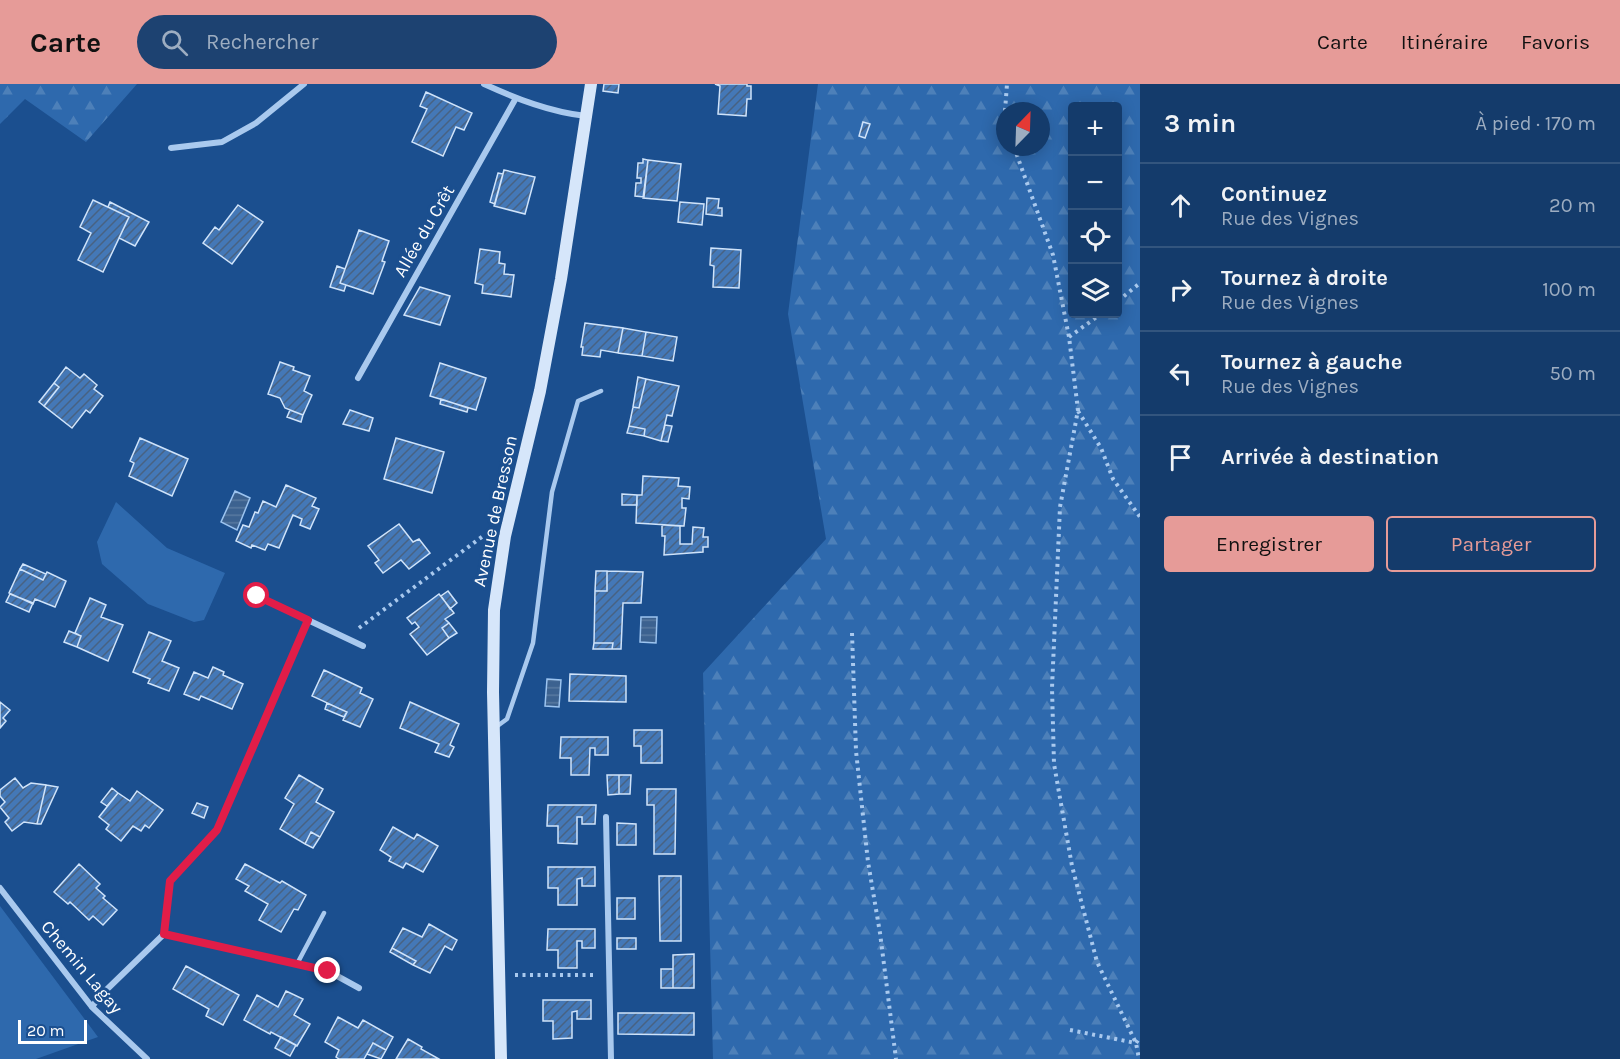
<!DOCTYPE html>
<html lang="fr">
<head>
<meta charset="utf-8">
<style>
	:root { --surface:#143b6b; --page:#1d4271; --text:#f1f3f6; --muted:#9dadc1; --line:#33557e; --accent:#e69b98 }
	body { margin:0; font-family:Karla,sans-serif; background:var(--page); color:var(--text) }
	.controls { position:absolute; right:18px; top:18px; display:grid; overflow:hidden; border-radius:6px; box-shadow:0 3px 15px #0003 }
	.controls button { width:54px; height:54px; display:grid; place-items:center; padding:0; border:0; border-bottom:2px solid var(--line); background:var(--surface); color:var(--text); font:30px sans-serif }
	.compass { position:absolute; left:996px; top:18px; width:54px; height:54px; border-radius:50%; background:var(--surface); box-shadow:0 3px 15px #0003; rotate:23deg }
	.scale { position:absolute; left:18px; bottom:15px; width:69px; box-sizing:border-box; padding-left:6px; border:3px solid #fff; border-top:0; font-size:16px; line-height:21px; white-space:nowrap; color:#fff; -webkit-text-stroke:4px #1b4f8f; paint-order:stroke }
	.stop { position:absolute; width:18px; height:18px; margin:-14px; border:4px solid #e11d48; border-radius:50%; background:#fff }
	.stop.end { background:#e11d48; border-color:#fff; box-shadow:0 2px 6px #0008 }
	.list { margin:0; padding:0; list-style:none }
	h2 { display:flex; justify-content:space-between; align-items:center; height:78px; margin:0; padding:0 24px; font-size:26px }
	h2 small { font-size:20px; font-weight:400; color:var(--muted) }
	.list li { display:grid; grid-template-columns:39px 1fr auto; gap:18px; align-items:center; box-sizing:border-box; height:84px; padding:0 24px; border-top:2px solid var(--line) }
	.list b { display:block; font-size:22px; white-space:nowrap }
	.list p { margin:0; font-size:20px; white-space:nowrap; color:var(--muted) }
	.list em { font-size:20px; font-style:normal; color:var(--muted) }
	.actions { display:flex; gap:12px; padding:18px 24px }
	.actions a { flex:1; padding:14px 0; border:2px solid var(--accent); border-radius:6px; text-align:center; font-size:21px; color:var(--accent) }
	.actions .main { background:var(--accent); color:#111 }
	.icon { flex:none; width:33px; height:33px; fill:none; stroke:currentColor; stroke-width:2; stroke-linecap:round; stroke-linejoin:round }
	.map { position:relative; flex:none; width:1140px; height:975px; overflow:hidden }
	header { display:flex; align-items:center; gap:36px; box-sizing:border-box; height:84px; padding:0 30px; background:var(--accent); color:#111 }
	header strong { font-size:28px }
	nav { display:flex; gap:33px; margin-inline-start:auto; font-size:21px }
	.search { width:420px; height:54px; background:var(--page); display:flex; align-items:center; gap:15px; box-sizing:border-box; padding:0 21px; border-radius:33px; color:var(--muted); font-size:22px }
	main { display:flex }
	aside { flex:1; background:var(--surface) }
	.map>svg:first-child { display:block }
</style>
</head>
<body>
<header>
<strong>Carte</strong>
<div class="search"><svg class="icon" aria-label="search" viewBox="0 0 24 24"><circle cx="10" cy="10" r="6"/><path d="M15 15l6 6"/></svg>Rechercher</div>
<nav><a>Carte</a><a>Itinéraire</a><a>Favoris</a></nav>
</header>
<main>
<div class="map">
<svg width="1140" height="975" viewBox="0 0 1140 975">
	<defs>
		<pattern id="forest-firs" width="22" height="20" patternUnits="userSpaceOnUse" patternTransform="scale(1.5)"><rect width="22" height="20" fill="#2e69ad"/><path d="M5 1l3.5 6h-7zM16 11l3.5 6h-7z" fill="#4d80b9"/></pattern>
		<pattern id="water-rules" width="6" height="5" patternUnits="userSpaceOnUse" patternTransform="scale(1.5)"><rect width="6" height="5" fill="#3c6290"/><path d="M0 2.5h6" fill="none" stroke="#597aa1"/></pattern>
		<pattern id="building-hatch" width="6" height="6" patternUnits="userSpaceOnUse" patternTransform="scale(1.5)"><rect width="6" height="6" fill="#4478b7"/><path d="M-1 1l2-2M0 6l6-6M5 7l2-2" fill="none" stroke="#486282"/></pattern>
	</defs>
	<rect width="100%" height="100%" fill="#1b4f8f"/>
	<path fill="#2e69ad" d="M 116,418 L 167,464 L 225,489 L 204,536 L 194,538 L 148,520 L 102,480 L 97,458 Z
		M 0,822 L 98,953 L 36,975 L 0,975 Z"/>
	<path fill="url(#forest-firs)" fill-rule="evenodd" d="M 0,0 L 137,0 L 86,58 L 25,15 L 0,40 Z
		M 818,0 L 1140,0 L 1140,975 L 713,975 L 703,589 L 826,455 L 788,230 ZM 1072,22 L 1118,22 L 1118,230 L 1072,230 ZM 1005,27 L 1041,27 L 1041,63 L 1005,63 Z"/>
	<path fill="url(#water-rules)" stroke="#9cc4f0" stroke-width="1.5" d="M 235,407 L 250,414 L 237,446 L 221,438 Z
		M 641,533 L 657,533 L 656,559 L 640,558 Z
		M 547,595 L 561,596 L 559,623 L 545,622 Z"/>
	<path fill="url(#building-hatch)" stroke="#cfe3fa" stroke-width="1.5" d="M 604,0 L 619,0 L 618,9 L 603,7 Z
		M 715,0 L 747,0 L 747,2 L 751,2 L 751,15 L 747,15 L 746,32 L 718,30 L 720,2 Z
		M 426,8 L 472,29 L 464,46 L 456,43 L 443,72 L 412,58 L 427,25 L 420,22 Z
		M 863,38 L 870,40 L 865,54 L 859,52 Z
		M 643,75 L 648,76 L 644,113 L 635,112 L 636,99 L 641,99 L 641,94 L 637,94 L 638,79 L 643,79 Z
		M 648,76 L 681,80 L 677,117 L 643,114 Z
		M 504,86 L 535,93 L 525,130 L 494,122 Z
		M 498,89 L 503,90 L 495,120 L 490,118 Z
		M 707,114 L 719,115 L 718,124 L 722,124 L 722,132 L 706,130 Z
		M 93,116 L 129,133 L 103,188 L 78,176 L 91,149 L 80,143 Z
		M 110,118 L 149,138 L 135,162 L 119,154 L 129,133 L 108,123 Z
		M 680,118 L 704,120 L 702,141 L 678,138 Z
		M 238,121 L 263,138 L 232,180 L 203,159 L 215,143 L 219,146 Z
		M 359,146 L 389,157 L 382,177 L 385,178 L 373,210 L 340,199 Z
		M 711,164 L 741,166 L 739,204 L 713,203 L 714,182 L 710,181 Z
		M 480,165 L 500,168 L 499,179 L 505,180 L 504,190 L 514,191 L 511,213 L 482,209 L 483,201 L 475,199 Z
		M 337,182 L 345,185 L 340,199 L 346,201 L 344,207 L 330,203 Z
		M 420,203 L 450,212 L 440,241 L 404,231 Z
		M 585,239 L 623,244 L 618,269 L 601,266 L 600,273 L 582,271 L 583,263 L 581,263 Z
		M 623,244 L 646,248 L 642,272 L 618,269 Z
		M 646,248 L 677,253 L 673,277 L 642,272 Z
		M 280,278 L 294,283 L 293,286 L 310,292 L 304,307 L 312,311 L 303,331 L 285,324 L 280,314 L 268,310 Z
		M 440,279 L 486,294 L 476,326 L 430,312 Z
		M 66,283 L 80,294 L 84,290 L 97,301 L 94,305 L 103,312 L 90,329 L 86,326 L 72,344 L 44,322 L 59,303 L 54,299 Z
		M 638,293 L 646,295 L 639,324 L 633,323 Z
		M 646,295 L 679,302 L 672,332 L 667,331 L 661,357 L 644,352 L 645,345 L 629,342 L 633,323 L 639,324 Z
		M 54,299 L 59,303 L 44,322 L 39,318 Z
		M 441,315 L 468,324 L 467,328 L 440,320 Z
		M 290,326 L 303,331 L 301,338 L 287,333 Z
		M 350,326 L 373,334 L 369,347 L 343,340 Z
		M 665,341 L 672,342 L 668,358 L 661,357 Z
		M 629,342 L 645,345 L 644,352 L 627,349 Z
		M 140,354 L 188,375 L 172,412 L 129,392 L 134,379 L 130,377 Z
		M 396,354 L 444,368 L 432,409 L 384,395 Z
		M 643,392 L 679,394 L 678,402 L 690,403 L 689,415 L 682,414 L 682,424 L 686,424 L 684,442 L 636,439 L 637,411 L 642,411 Z
		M 286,401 L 316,414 L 312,422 L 319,425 L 310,445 L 300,441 L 302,435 L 293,431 L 279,464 L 268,460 L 265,466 L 252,461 L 251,464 L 236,457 L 243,441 L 249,443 L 255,428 L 258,429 L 263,417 L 276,423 Z
		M 622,410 L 637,411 L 637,421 L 622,421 Z
		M 399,440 L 413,458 L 419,455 L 430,469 L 409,485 L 401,476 L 383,489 L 375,479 L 379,476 L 368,462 Z
		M 662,441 L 680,442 L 680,460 L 692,460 L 693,443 L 704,444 L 703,453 L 708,453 L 708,463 L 703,463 L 703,468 L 664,471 L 665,452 L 662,452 Z
		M 23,480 L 46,490 L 43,496 L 20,485 Z
		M 20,485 L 43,496 L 47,488 L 66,497 L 55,523 L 35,515 L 33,520 L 9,509 Z
		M 596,487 L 607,487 L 607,507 L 595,507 Z
		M 607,487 L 643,488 L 641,519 L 623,519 L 621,565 L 612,565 L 613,559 L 594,559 L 595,507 L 607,507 Z
		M 448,507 L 457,519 L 450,525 L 441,512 Z
		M 10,510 L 33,519 L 29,528 L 6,518 Z
		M 439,510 L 454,529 L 445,535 L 449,539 L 442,544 L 449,554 L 427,571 L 410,550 L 419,543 L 415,538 L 412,540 L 407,534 Z
		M 90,514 L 106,521 L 101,533 L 123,541 L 108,577 L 77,563 L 81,552 L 75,549 Z
		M 449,539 L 457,549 L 449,554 L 442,544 Z
		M 69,547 L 81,552 L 77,563 L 64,558 Z
		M 149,548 L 171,557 L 162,577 L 179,584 L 169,607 L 148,599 L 150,595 L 133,588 Z
		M 594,559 L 613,559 L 612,565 L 593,565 Z
		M 213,583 L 224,588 L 223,591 L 243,600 L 232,625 L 201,612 L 199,616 L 184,610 L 194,588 L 208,594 Z
		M 324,586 L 362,604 L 360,609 L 373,615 L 360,643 L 343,636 L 347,628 L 312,612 Z
		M 570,590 L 626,592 L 626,618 L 569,617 Z
		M 0,618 L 10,626 L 3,634 L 6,637 L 0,644 Z
		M 410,618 L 459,640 L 450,661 L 454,663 L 449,673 L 435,668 L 439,660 L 400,644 Z
		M 327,619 L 347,628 L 344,633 L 325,625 Z
		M 634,646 L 662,646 L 662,679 L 641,679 L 641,662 L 634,662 Z
		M 561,653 L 608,653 L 608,671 L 595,671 L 595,664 L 590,664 L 589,691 L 571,691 L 571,674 L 560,674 Z
		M 299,691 L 323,705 L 316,718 L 334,728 L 320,753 L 311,748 L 305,760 L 280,745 L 294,720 L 285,714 Z
		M 607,691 L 619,691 L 619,710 L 608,711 Z
		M 619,691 L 631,691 L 630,710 L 619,710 Z
		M 15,694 L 23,704 L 31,699 L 46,701 L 37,740 L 24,738 L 12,747 L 5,738 L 9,734 L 0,723 L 5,718 L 0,712 L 0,706 Z
		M 46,701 L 58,703 L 41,740 L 37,740 Z
		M 112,704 L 118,709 L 107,722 L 101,718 Z
		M 647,705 L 676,705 L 675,770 L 654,770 L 654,721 L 647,721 Z
		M 137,707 L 163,726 L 149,744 L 145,741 L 141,747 L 133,742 L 121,757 L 106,745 L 109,741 L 99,733 L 118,709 L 130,717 Z
		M 197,719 L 208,723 L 204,734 L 192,729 Z
		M 548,721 L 596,721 L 595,740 L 582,740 L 582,733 L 577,733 L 577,760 L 558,759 L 558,742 L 547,742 Z
		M 617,739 L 636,740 L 636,761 L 617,761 Z
		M 393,743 L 414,755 L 417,750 L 438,762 L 423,788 L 406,779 L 403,784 L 389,777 L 391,773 L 380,766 Z
		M 311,748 L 320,753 L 313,764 L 305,760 Z
		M 79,780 L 100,800 L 96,804 L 105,812 L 103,814 L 117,826 L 103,841 L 93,832 L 89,836 L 70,818 L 68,820 L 54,808 Z
		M 245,780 L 280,799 L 282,797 L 306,811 L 298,826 L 294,825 L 281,848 L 259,836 L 268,820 L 245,807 L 249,802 L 236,795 Z
		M 548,783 L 595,783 L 595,802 L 582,802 L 582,794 L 577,795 L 577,821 L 558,821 L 558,804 L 548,804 Z
		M 659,792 L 681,792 L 681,857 L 660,857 Z
		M 617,814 L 635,814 L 635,835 L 617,835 Z
		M 429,840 L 457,856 L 452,866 L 445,862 L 430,889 L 413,881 L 416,877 L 392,864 L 403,844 L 422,853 Z
		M 548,845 L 595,845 L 595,864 L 582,864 L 582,857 L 577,857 L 577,884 L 558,884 L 558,866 L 547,866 Z
		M 617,854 L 636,854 L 636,865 L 617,865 Z
		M 392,864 L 416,877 L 413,881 L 390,868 Z
		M 694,870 L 694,904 L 673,904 L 673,871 Z
		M 186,882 L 239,911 L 223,941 L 206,932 L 209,925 L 173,905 Z
		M 661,885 L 673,885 L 673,904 L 661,904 Z
		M 286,907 L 303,915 L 294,931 L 310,940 L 297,962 L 271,948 L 270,950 L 244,936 L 257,911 L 278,923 Z
		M 543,916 L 591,916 L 591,935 L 577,935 L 577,927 L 572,928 L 572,954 L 553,955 L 553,937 L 543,937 Z
		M 618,929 L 694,929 L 694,951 L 618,950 Z
		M 338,933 L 358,944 L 363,936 L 393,953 L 386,966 L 373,959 L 364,975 L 339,975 L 336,973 L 339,966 L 325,958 Z
		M 281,953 L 296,961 L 290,972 L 275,964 Z
		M 408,955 L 422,963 L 421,965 L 439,975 L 396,975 Z
		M 373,959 L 386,966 L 381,975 L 367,970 Z"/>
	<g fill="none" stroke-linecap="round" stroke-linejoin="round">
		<path stroke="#a9c9ee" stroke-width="4" stroke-dasharray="3 4.5" stroke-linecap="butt" d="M 1005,27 L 1007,0
			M 1005,32 L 1005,39
			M 1014,63 L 1053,171 L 1069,253 L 1078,326 L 1060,423 L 1052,604 L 1054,680 L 1072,782 L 1097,878 L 1136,959 L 1139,975
			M 1118,217 L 1140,199
			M 1069,253 L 1101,230
			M 1078,327 L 1101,364 L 1113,395 L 1140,433
			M 359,544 L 483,452 L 489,452
			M 852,549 L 856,667 L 868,778 L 880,849 L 896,975
			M 515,891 L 595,891
			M 1070,946 L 1136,959 L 1140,953"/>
		<path stroke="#a9c9ee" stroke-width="4.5" d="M 496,643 L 507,635 L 533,559 L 552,408 L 578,317 L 601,307
			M 297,880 L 324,829"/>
		<path stroke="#a9c9ee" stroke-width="6" d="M 484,0 C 517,15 550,28 586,32
			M 171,64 L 222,58 L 256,39 L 304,0
			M 358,294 L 516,14
			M 257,512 L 363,562
			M 606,733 L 611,975
			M 0,804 L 92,923 L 147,975
			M 164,850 L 328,887 L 359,904
			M 92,923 L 99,913 L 164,850 L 170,797 L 217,746 L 308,536"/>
		<path stroke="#d6e6fa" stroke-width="12" d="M 501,975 L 493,608 L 494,526 L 505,452 L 540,307 L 561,195 L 591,0"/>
	</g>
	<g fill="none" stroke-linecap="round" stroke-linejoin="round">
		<path stroke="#e11d48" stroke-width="8" d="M 257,512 L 308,536 L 217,746 L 170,797 L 164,850 L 328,887"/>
	</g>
	<g text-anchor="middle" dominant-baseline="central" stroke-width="6" stroke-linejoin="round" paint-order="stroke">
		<g font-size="18" fill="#fff" stroke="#1b4f8f">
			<text transform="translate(424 147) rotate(-60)">Allée du Crêt</text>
			<text transform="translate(495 427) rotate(-78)">Avenue de Bresson</text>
			<text transform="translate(82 883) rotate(50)">Chemin Lagay</text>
		</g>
	</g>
</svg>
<div class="controls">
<button>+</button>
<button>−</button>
<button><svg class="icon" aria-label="locate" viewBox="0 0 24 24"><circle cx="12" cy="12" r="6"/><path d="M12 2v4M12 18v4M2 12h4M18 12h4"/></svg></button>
<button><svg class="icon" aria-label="layers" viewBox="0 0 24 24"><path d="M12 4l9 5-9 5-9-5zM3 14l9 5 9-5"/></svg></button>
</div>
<svg class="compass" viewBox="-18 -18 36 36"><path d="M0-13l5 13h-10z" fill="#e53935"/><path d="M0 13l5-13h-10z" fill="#9dadc1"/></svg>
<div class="scale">20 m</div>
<div class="stop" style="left:257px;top:512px"></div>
<div class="stop end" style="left:328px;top:887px"></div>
</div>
<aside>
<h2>3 min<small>À pied · 170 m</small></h2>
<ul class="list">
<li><svg class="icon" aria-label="ahead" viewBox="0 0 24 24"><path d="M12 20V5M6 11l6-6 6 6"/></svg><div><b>Continuez</b><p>Rue des Vignes</p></div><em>20 m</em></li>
<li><svg class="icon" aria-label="right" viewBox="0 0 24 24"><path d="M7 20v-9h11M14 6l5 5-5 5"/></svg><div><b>Tournez à droite</b><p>Rue des Vignes</p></div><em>100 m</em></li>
<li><svg class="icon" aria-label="left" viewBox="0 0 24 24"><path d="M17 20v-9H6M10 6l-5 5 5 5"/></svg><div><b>Tournez à gauche</b><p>Rue des Vignes</p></div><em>50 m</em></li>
<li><svg class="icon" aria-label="arrive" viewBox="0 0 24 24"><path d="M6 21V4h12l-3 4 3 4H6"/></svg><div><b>Arrivée à destination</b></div></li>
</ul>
<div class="actions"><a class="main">Enregistrer</a><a>Partager</a></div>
</aside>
</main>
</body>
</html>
